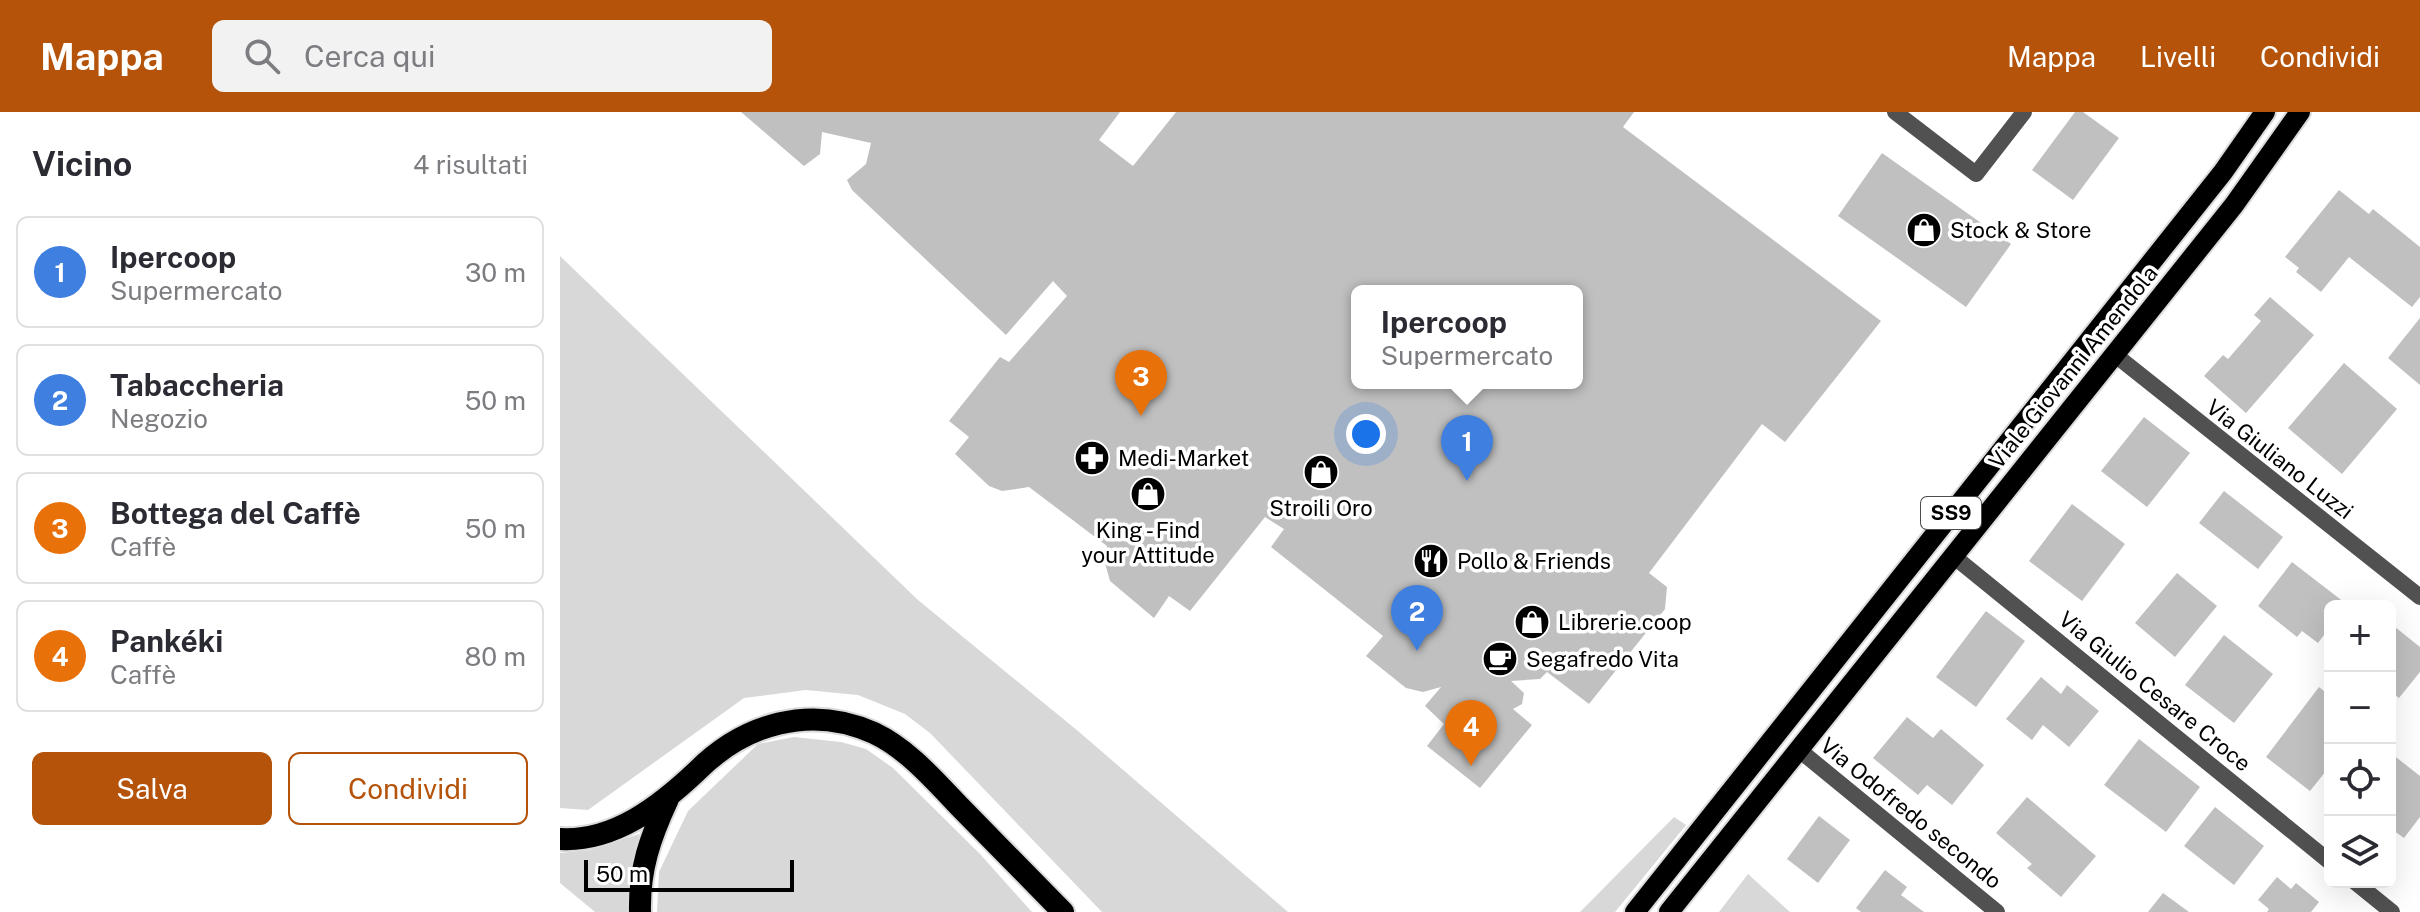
<!DOCTYPE html>
<html lang="it">
<head>
<meta charset="utf-8">
<style>
	:root { --surface:#fff; --page:#f2f2f3; --text:#2b2b33; --muted:#7c7c81; --line:#e1e1e2; --accent:#b45309 }
	body { margin:0; font-family:"Public Sans",sans-serif; background:var(--page); color:var(--text) }
	.controls { position:absolute; right:24px; bottom:24px; display:grid; overflow:hidden; border-radius:12px; box-shadow:0 8px 32px #0002 }
	.controls button { width:72px; height:72px; display:grid; place-items:center; padding:0; border:0; border-bottom:2px solid var(--line); background:var(--surface); color:var(--text); font:40px sans-serif }
	.scale { position:absolute; left:24px; bottom:20px; width:210px; box-sizing:border-box; padding-left:8px; border:4px solid #000; border-top:0; font-size:22px; line-height:28px; white-space:nowrap; color:#000; -webkit-text-stroke:6px #fff; paint-order:stroke }
	.you { position:absolute; left:806px; top:322px; width:28px; height:28px; margin:-20px; border:6px solid #fff; border-radius:50%; background:#1a73e8; box-shadow:0 0 0 12px #1a73e833 }
	.badge { display:grid; place-items:center; width:52px; height:52px; border-radius:50%; background:var(--accent); color:#fff; font-size:26px; font-weight:700 }
	.pin { position:absolute; translate:-50% -66px; filter:drop-shadow(0 2px 4px #0008) }
	.pin::after { content:''; position:absolute; top:42px; width:28px; height:24px; background:inherit; clip-path:polygon(0 0,100% 0,50% 100%) }
	.popup { position:absolute; left:791px; top:173px; width:232px; height:104px; box-sizing:border-box; display:grid; place-content:center; border-radius:12px; background:var(--surface); filter:drop-shadow(0 2px 6px #0005); font-size:26px; white-space:nowrap; color:var(--muted) }
	.popup b { font-size:30px; color:var(--text) }
	.popup::after { content:''; position:absolute; left:50%; top:100%; margin-left:-16px; border:16px solid transparent; border-top-color:var(--surface) }
	.list { margin:0; padding:0; list-style:none }
	h2 { display:flex; justify-content:space-between; align-items:center; height:104px; margin:0; padding:0 32px; font-size:34px }
	h2 small { font-size:26px; font-weight:400; color:var(--muted) }
	.list li { display:grid; grid-template-columns:52px 1fr auto; gap:24px; align-items:center; box-sizing:border-box; height:112px; margin:0 16px 16px; padding:0 16px; border:2px solid var(--line); border-radius:12px }
	.list b { display:block; font-size:30px; white-space:nowrap }
	.list p { margin:0; font-size:26px; white-space:nowrap; color:var(--muted) }
	.list em { font-size:26px; font-style:normal; color:var(--muted) }
	.actions { display:flex; gap:16px; padding:24px 32px }
	.actions a { flex:1; padding:18px 0; border:2px solid var(--accent); border-radius:12px; text-align:center; font-size:28px; color:var(--accent) }
	.actions .main { background:var(--accent); color:#fff }
	.icon { flex:none; width:44px; height:44px; fill:none; stroke:currentColor; stroke-width:2; stroke-linecap:round; stroke-linejoin:round }
	.map { position:relative; flex:none; width:1860px; height:800px; overflow:hidden }
	header { display:flex; align-items:center; gap:48px; box-sizing:border-box; height:112px; padding:0 40px; background:var(--accent); color:#fff }
	header strong { font-size:38px }
	nav { display:flex; gap:44px; margin-inline-start:auto; font-size:28px }
	.search { width:560px; height:72px; background:var(--page); display:flex; align-items:center; gap:20px; box-sizing:border-box; padding:0 28px; border-radius:12px; color:var(--muted); font-size:30px }
	main { display:flex }
	aside { flex:1; background:var(--surface) }
	.map>svg:first-child { display:block }
</style>
</head>
<body>
<header>
<strong>Mappa</strong>
<div class="search"><svg class="icon" aria-label="search" viewBox="0 0 24 24"><circle cx="10" cy="10" r="6"/><path d="M15 15l6 6"/></svg>Cerca qui</div>
<nav><a>Mappa</a><a>Livelli</a><a>Condividi</a></nav>
</header>
<main>
<aside>
<h2>Vicino<small>4 risultati</small></h2>
<ul class="list">
<li><span class="badge" style="background:#3f7fe0">1</span><div><b>Ipercoop</b><p>Supermercato</p></div><em>30 m</em></li>
<li><span class="badge" style="background:#3f7fe0">2</span><div><b>Tabaccheria</b><p>Negozio</p></div><em>50 m</em></li>
<li><span class="badge" style="background:#e8710a">3</span><div><b>Bottega del Caffè</b><p>Caffè</p></div><em>50 m</em></li>
<li><span class="badge" style="background:#e8710a">4</span><div><b>Pankéki</b><p>Caffè</p></div><em>80 m</em></li>
</ul>
<div class="actions"><a class="main">Salva</a><a>Condividi</a></div>
</aside>
<div class="map">
<svg width="1860" height="800" viewBox="0 0 1860 800">
	<rect width="100%" height="100%" fill="#fff"/>
	<path fill="#d8d8d8" d="M 0,144 L 358,488 L 518,619 L 728,800 L 542,800 L 370,621 L 345,602 L 298,583 L 246,578 L 184,586 L 28,698 L 0,696 Z
		M 234,625 L 281,630 L 306,637 L 333,656 L 420,742 L 472,800 L 97,800 L 99,760 L 128,699 L 198,632 Z
		M 1114,705 L 1126,713 L 1055,800 L 1020,800 Z
		M 79,722 L 67,800 L 35,800 L 0,771 L 0,741 L 30,738 Z
		M 1188,762 L 1230,800 L 1159,800 Z"/>
	<path fill="#c0c0c0" fill-rule="evenodd" d="M 181,0 L 560,0 L 539,28 L 573,54 L 616,0 L 1074,0 L 1063,15 L 1321,209 L 1225,330 L 1202,312 L 1089,461 L 1107,475 L 1105,497 L 1029,592 L 987,560 L 980,567 L 951,569 L 964,581 L 962,592 L 953,597 L 972,613 L 920,676 L 867,634 L 884,612 L 865,594 L 881,575 L 863,580 L 846,576 L 806,544 L 823,524 L 711,435 L 724,417 L 705,405 L 630,499 L 609,484 L 594,506 L 550,469 L 545,451 L 547,434 L 469,375 L 442,379 L 429,374 L 395,342 L 409,325 L 389,309 L 440,245 L 449,250 L 507,184 L 493,169 L 446,223 L 292,78 L 287,68 L 306,52 L 311,31 L 262,20 L 260,42 L 244,54 ZM 797,179 L 1017,179 L 1017,271 L 797,271 Z
		M 1515,0 L 1523,0 L 1559,26 L 1513,88 L 1472,58 Z
		M 1322,41 L 1451,132 L 1406,195 L 1278,104 Z
		M 1779,78 L 1809,102 L 1813,97 L 1860,135 L 1860,185 L 1852,195 L 1789,145 L 1761,180 L 1736,160 L 1739,156 L 1725,145 Z
		M 1710,185 L 1754,223 L 1686,301 L 1644,264 L 1663,243 L 1668,247 L 1701,209 L 1694,203 Z
		M 1860,206 L 1860,273 L 1828,246 Z
		M 1784,251 L 1837,297 L 1782,362 L 1728,316 Z
		M 1584,305 L 1630,341 L 1587,395 L 1541,359 Z
		M 1664,379 L 1723,425 L 1698,457 L 1639,411 Z
		M 1512,392 L 1565,432 L 1522,489 L 1469,449 Z
		M 1732,450 L 1789,494 L 1770,494 L 1770,515 L 1758,531 L 1742,519 L 1737,525 L 1698,494 Z
		M 1617,461 L 1657,494 L 1615,545 L 1575,511 Z
		M 1426,499 L 1465,529 L 1416,595 L 1376,565 Z
		M 1830,511 L 1860,535 L 1860,560 L 1839,586 L 1830,579 Z
		M 1664,523 L 1713,562 L 1674,611 L 1625,573 Z
		M 1481,565 L 1501,582 L 1507,573 L 1539,599 L 1509,635 L 1483,613 L 1472,628 L 1446,607 Z
		M 1759,575 L 1770,584 L 1770,654 L 1750,679 L 1706,645 Z
		M 1347,605 L 1373,626 L 1381,617 L 1424,653 L 1392,693 L 1367,673 L 1358,683 L 1313,646 Z
		M 1579,627 L 1640,675 L 1606,720 L 1544,673 Z
		M 1832,642 L 1860,664 L 1860,705 L 1844,726 L 1830,716 Z
		M 1467,685 L 1536,744 L 1501,785 L 1467,756 L 1472,752 L 1436,721 Z
		M 1655,695 L 1704,734 L 1674,773 L 1624,734 Z
		M 1259,704 L 1290,728 L 1258,771 L 1227,747 Z
		M 1325,758 L 1347,775 L 1341,783 L 1364,800 L 1301,800 L 1296,796 Z
		M 1717,765 L 1731,777 L 1736,771 L 1759,790 L 1751,800 L 1707,800 L 1709,797 L 1698,788 Z
		M 1603,781 L 1629,800 L 1588,800 Z"/>
	<g fill="none" stroke-linecap="round" stroke-linejoin="round">
		<defs>
			<path id="primary" d="M 1075,800 L 1663,60 L 1705,0
				M 1109,800 L 1674,93 L 1740,0"/>
			<path id="trunk" d="M 0,727 C 54,730 100,694 137,659 C 184,612 250,592 314,621 C 348,637 375,669 401,696 C 435,731 469,765 503,800
				M 80,800 C 79,757 90,726 108,687"/>
		</defs>
		<use href="#primary" stroke="#dbdbdb" stroke-width="24"/>
		<use href="#trunk" stroke="#dbdbdb" stroke-width="26"/>
		<path stroke="#515151" stroke-width="16" d="M 1335,0 L 1416,62 L 1464,0
			M 1554,242 L 1860,485
			M 1392,443 L 1770,750
			M 1238,637 L 1437,800
			M 1795,770 L 1832,800"/>
		<use href="#primary" stroke="#000" stroke-width="20"/>
		<use href="#trunk" stroke="#000" stroke-width="22"/>
	</g>
	<defs>
		<symbol id="shop-disc" viewBox="-11 -11 22 22"><circle r="9.5" fill="#000" stroke="#fff"/><path d="M-5-2.5h2.3a2.7 3.5 0 0 1 5.4 0H5L5.5 6h-11ZM-1.5-2.5h3a1.5 2.3 0 0 0-3 0Z" fill="#fff"/></symbol>
		<symbol id="pharmacy-disc" viewBox="-11 -11 22 22"><circle r="9.5" fill="#000" stroke="#fff"/><path d="M-2-6h4v4h4v4h-4v4h-4v-4h-4v-4h4Z" fill="#fff"/></symbol>
		<symbol id="restaurant-disc" viewBox="-11 -11 22 22"><circle r="9.5" fill="#000" stroke="#fff"/><path d="M-5-6h1v4h1v-4h1v4h1v-4h1v5L-1.5 .5V6h-2V.5L-5-1ZM5-6V6H3V1.5H1.5Q1.5-4 5-6Z" fill="#fff"/></symbol>
		<symbol id="cafe-disc" viewBox="-11 -11 22 22"><circle r="9.5" fill="#000" stroke="#fff"/><path d="M-5.5-4.5H6V0H3Q3 3.5 0 3.5H-2.5Q-5.5 3.5-5.5 0ZM3-3.2v2h1.7v-2ZM-6 4.5H4V6H-6Z" fill="#fff"/></symbol>
	</defs>
	<g fill-rule="evenodd">
		<use href="#shop-disc" x="1344" y="98" width="40" height="40"/>
		<use href="#pharmacy-disc" x="512" y="326" width="40" height="40"/>
		<use href="#shop-disc" x="741" y="340" width="40" height="40"/>
		<use href="#shop-disc" x="568" y="362" width="40" height="40"/>
		<use href="#restaurant-disc" x="851" y="429" width="40" height="40"/>
		<use href="#shop-disc" x="952" y="490" width="40" height="40"/>
		<use href="#cafe-disc" x="920" y="527" width="40" height="40"/>
	</g>
	<g text-anchor="middle" dominant-baseline="central" stroke-width="7" stroke-linejoin="round" paint-order="stroke">
		<rect fill="#fff" stroke="#4c4c4c" stroke-width="2" x="1361" y="385" width="60" height="32" rx="6"/>
		<g font-size="20" font-weight="bold" fill="#000">
			<text x="1391" y="401">SS9</text>
		</g>
		<g font-size="22" fill="#000" stroke="#fff" text-anchor="start">
			<text x="1390" y="118">Stock &amp; Store</text>
			<text x="558" y="346">Medi-Market</text>
			<text x="761" y="396" text-anchor="middle">Stroili Oro</text>
			<text x="588" y="418" text-anchor="middle">King - Find<tspan x="588" dy="25">your Attitude</tspan></text>
			<text x="897" y="449">Pollo &amp; Friends</text>
			<text x="998" y="510">Librerie.coop</text>
			<text x="966" y="547">Segafredo Vita</text>
		</g>
		<g font-size="22" fill="#000" stroke="#fff">
			<text transform="translate(1513 255) rotate(-51)">Viale Giovanni Amendola</text>
			<text transform="translate(1720 347) rotate(38)">Via Giuliano Luzzi</text>
			<text transform="translate(1595 579) rotate(39)">Via Giulio Cesare Croce</text>
			<text transform="translate(1351 701) rotate(39)">Via Odofredo secondo</text>
		</g>
	</g>
</svg>
<div class="controls">
<button>+</button>
<button>−</button>
<button><svg class="icon" aria-label="locate" viewBox="0 0 24 24"><circle cx="12" cy="12" r="6"/><path d="M12 2v4M12 18v4M2 12h4M18 12h4"/></svg></button>
<button><svg class="icon" aria-label="layers" viewBox="0 0 24 24"><path d="M12 4l9 5-9 5-9-5zM3 14l9 5 9-5"/></svg></button>
</div>
<div class="scale">50 m</div>
<div class="you"></div>
<div class="pin badge" style="left:907px;top:369px;background:#3f7fe0">1</div>
<div class="popup"><b>Ipercoop</b>Supermercato</div>
<div class="pin badge" style="left:857px;top:539px;background:#3f7fe0">2</div>
<div class="pin badge" style="left:581px;top:304px;background:#e8710a">3</div>
<div class="pin badge" style="left:911px;top:654px;background:#e8710a">4</div>
</div>
</main>
</body>
</html>
